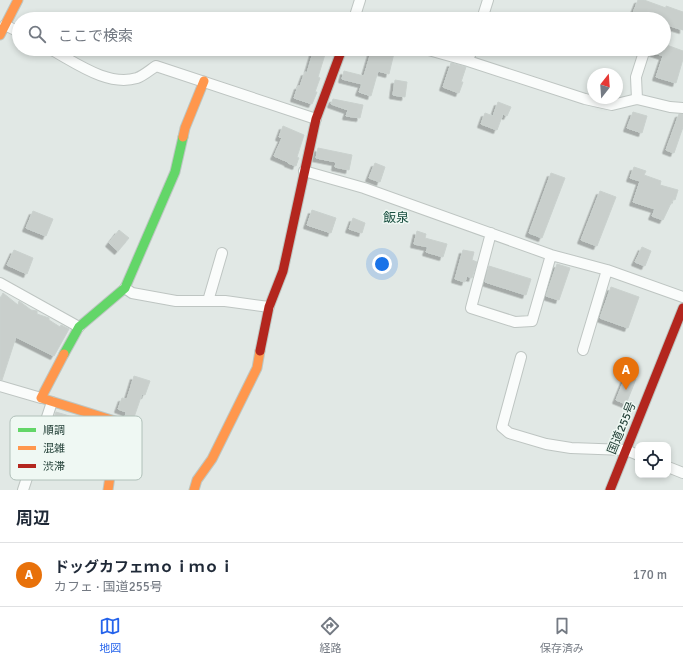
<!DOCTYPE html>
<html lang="ja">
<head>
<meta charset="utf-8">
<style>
	:root { --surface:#fff; --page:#f6f6f7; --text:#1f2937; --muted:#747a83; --line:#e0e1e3; --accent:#2563eb }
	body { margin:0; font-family:Signika,"Noto Sans JP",sans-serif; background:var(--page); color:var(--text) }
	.controls { position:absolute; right:12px; bottom:12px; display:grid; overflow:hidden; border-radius:8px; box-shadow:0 2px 6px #0003 }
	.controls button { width:36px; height:36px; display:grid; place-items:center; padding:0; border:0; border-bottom:1px solid var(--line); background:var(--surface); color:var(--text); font:20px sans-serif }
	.compass { position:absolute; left:587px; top:68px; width:36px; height:36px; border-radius:50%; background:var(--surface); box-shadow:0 2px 6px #0003; rotate:17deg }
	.you { position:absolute; left:382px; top:264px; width:14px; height:14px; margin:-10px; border:3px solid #fff; border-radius:50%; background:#1a73e8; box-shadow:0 0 0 6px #1a73e833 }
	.badge { display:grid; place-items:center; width:26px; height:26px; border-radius:50%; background:var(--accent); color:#fff; font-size:13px; font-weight:700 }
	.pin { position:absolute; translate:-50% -33px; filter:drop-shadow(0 1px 2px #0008) }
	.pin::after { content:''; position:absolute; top:21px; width:14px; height:12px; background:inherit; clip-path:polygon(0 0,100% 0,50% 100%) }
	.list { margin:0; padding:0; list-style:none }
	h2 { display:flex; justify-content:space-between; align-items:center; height:52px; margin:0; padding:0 16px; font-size:17px }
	h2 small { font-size:13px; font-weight:400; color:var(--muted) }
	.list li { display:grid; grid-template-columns:26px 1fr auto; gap:12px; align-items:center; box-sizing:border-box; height:64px; padding:0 16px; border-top:1px solid var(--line) }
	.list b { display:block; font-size:15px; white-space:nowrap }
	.list p { margin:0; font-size:13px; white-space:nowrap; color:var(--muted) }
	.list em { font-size:13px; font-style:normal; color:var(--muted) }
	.icon { flex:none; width:22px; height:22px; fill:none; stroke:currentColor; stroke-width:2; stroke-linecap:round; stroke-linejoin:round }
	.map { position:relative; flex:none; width:683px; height:490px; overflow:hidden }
	.search { position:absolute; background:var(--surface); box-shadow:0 2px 6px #0003; left:12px; right:12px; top:12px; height:44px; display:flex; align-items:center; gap:10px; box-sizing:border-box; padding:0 14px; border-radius:22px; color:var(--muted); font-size:15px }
	.sheet { height:116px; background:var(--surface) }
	nav { display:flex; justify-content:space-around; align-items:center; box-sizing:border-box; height:56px; border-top:1px solid var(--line); background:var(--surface); font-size:11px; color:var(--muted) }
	nav a { display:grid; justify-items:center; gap:2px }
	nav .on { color:var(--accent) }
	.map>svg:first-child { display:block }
</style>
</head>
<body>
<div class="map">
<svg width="683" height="490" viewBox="0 0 683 490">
	<defs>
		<filter id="shadow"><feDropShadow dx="-3.5" dy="3.5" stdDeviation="0" flood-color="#0004"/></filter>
	</defs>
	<rect width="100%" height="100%" fill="#e1e8e5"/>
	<path fill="#c9cfcc" stroke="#cad1ce" filter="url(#shadow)" d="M 638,0 L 644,0 L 666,8 L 666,6 L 683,12 L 683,30 L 664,24 L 664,19 L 651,19 L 633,13 Z
		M 664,44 L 683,51 L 683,59 L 676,83 L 656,77 L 663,56 L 651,52 L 651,49 L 664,49 Z
		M 314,49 L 326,51 L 318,77 L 320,78 L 315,92 L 317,92 L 312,104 L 294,98 L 298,86 L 300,86 L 305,72 L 307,73 Z
		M 372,49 L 395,49 L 389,74 L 378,71 L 371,96 L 359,92 L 362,84 L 342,79 L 344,71 L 364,76 Z
		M 451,63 L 466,67 L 461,82 L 463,82 L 459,93 L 443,87 Z
		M 395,80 L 407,82 L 405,97 L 393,95 Z
		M 333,99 L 363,105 L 360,118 L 346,116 L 348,110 L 331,104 Z
		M 498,102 L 511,107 L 507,116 L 503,114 L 497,130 L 481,124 L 485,113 L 493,116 Z
		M 633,112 L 647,116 L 642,133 L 627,128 Z
		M 679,114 L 683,114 L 683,127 L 674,153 L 666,150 Z
		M 283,126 L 304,135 L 297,157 L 299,158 L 298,160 L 296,166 L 288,163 L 288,162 L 274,156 L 282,138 L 279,137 Z
		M 318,148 L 352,155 L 349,170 L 335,167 L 336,162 L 316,158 Z
		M 375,163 L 385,167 L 380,182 L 369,178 Z
		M 634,167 L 646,171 L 644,175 L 661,181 L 660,185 L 678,190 L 675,200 L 673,199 L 663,220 L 652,216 L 655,209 L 633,202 L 640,181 L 630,178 Z
		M 551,173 L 565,178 L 542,238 L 529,233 Z
		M 600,191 L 616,197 L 597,246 L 581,240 Z
		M 312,210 L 336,218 L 331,233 L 307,225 Z
		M 33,211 L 53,219 L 46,236 L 26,228 Z
		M 353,218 L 365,223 L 362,233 L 349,229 Z
		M 119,230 L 129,238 L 118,251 L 109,243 Z
		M 417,231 L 426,234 L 425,238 L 447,244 L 443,257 L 426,252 L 428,247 L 414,244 Z
		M 642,247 L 651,251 L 645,266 L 635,262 Z
		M 14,250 L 33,258 L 27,274 L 7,265 Z
		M 463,250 L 474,252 L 472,260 L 477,262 L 472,278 L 467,276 L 465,282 L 455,279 Z
		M 557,264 L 570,268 L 559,300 L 546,296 Z
		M 489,266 L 531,279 L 526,295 L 485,282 Z
		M 611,287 L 639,297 L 628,328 L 600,318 Z
		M 3,293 L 18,305 L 19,301 L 31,310 L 37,311 L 37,314 L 49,318 L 49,320 L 60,327 L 61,325 L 69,329 L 54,356 L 16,337 L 2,380 L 0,379 L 0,299 Z
		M 626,375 L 636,379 L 626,404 L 616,400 Z
		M 134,376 L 150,381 L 145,395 L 142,394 L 131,426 L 140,427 L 137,452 L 122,450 L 126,423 L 125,418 L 126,412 L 118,409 L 122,398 L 127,399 Z
		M 56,412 L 83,420 L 78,438 L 50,429 Z"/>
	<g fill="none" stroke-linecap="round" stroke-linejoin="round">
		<defs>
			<path id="street" d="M 354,19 L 360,0
				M 482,19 L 488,0
				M 5,25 L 19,32
				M 50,49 C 75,62 107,87 137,78 C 143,76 150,70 156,66 L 316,119
				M 425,49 L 468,61 L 585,99 L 612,105 L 637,99 L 670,107 L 683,108
				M 468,61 L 472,49
				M 637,99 L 636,77 L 645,49
				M 304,171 L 364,188 L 551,255 L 607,270 L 683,297
				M 491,233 L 471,308 L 515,322 L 532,321 L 551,255
				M 0,283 L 79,327
				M 125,288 L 132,293 L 176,301 L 225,301 L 269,307
				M 208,301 L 222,253
				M 583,350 L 607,270
				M 521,357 L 502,427 L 509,433 L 546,444 L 571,448 L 626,450 L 638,455
				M 0,386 L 41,398
				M 668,467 L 683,473
				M 23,490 L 52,402"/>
			<path id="fast" d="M 64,354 L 79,327 L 125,288 L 175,172 L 183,137"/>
			<path id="slow" d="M 0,35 L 18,0
				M 183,137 L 185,128 L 204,81
				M 64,354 L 41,398 L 118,422 L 108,490
				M 194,490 L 197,480 L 212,459 L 257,368 L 260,351"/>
			<path id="jam" d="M 260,351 L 269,307 L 283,271 L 316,119 L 342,49
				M 610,490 L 683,308"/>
		</defs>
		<use href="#street" stroke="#bec5c2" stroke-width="12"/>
		<use href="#fast" stroke="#bdc6c2" stroke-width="11"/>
		<use href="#slow" stroke="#bdc6c2" stroke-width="11"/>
		<use href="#jam" stroke="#bdc6c2" stroke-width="11"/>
		<use href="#street" stroke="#fafcfb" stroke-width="10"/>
		<use href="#fast" stroke="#63d668" stroke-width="9"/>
		<use href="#slow" stroke="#ff974d" stroke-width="9"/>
		<use href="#jam" stroke="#b3261e" stroke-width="9"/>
	</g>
	<g text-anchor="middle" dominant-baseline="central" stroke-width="3" stroke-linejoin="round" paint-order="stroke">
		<g font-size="12" fill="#1e3c33" stroke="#eff8f3">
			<text transform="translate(622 428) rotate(-68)">国道255号</text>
		</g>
		<g font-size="13" fill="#194f40" stroke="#eff8f3">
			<text x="396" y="218">飯泉</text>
		</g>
	</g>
	<rect x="10" y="416" width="132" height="64" rx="6" fill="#eff8f3" stroke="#b0c0b9" stroke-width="1"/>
	<rect x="18" y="428" width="18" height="4" fill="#63d668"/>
	<rect x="18" y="446" width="18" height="4" fill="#ff974d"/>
	<rect x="18" y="464" width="18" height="4" fill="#b3261e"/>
	<g font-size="11" fill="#1e3c33">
		<text x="43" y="434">順調</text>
		<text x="43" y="452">混雑</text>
		<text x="43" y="470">渋滞</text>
	</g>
</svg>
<div class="controls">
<button><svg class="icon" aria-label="locate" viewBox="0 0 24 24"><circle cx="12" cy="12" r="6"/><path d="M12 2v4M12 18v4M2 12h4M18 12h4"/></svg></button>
</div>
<svg class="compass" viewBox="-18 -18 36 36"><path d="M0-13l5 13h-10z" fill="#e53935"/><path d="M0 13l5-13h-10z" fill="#747a83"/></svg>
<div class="you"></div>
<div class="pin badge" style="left:626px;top:390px;background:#e8710a">A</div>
<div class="search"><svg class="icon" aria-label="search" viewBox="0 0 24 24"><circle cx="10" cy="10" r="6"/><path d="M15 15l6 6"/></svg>ここで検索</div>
</div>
<section class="sheet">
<h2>周辺<small></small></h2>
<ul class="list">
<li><span class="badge" style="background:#e8710a">A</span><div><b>ドッグカフェｍｏｉｍｏｉ</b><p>カフェ · 国道255号</p></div><em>170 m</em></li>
</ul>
</section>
<nav>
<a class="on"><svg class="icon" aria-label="map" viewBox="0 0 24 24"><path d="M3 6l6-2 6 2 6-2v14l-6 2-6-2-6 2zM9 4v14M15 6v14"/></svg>地図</a>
<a><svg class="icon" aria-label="directions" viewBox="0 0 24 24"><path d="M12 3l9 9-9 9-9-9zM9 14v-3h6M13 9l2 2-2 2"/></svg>経路</a>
<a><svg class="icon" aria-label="saved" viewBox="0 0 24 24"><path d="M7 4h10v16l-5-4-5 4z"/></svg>保存済み</a>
</nav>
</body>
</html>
